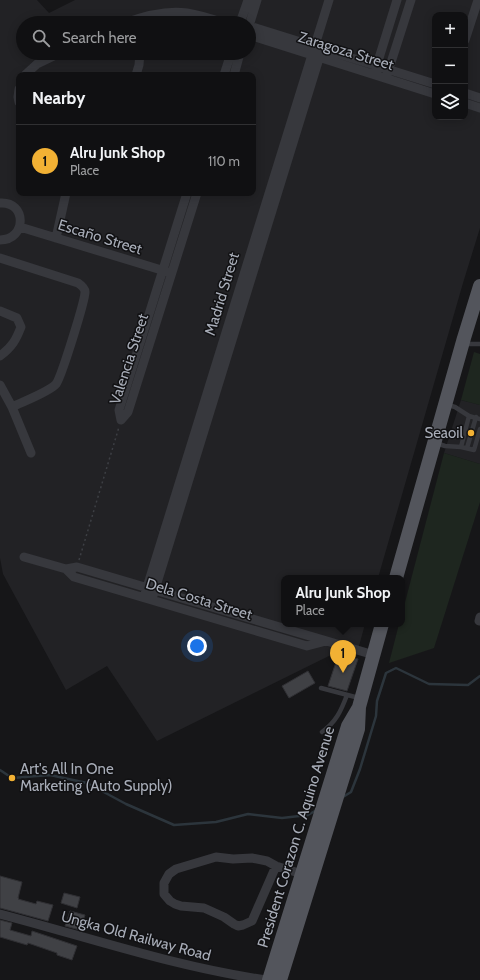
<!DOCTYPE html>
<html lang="en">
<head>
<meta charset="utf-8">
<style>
	:root { --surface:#101012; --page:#19191b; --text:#f1f3f6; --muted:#9c9d9f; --line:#303032; --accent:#f2b134 }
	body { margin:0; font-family:Cabin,sans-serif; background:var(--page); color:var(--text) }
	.controls { position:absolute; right:12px; top:12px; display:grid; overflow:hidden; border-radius:8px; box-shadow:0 2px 10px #0003 }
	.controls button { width:36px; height:36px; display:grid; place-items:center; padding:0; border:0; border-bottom:1px solid var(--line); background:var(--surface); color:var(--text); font:20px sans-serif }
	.you { position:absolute; left:197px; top:646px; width:14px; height:14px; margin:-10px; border:3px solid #fff; border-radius:50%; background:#1a73e8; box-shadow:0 0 0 6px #1a73e833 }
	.badge { display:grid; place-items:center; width:26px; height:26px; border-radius:50%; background:var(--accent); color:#111; font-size:13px; font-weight:700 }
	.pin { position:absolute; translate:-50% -33px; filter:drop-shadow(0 1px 2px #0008) }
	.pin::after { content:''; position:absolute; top:21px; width:14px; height:12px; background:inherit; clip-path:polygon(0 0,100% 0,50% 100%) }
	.popup { position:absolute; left:281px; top:575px; width:124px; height:52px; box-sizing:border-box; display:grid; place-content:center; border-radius:8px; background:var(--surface); filter:drop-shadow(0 1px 3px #0005); font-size:13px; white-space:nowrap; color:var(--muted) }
	.popup b { font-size:15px; color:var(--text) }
	.popup::after { content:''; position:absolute; left:50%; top:100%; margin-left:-8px; border:8px solid transparent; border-top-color:var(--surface) }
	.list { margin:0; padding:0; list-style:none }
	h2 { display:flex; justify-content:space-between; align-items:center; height:52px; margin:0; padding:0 16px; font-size:17px }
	h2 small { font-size:13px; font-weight:400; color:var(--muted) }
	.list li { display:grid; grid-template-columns:26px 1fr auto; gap:12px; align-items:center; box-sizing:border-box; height:72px; padding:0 16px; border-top:1px solid var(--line) }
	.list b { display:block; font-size:15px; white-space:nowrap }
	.list p { margin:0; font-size:13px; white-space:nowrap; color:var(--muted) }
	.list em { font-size:13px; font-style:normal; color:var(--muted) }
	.icon { flex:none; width:22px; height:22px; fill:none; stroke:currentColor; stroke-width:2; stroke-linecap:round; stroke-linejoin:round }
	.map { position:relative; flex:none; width:480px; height:980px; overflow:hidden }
	.search { position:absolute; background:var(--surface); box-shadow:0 2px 10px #0003; left:16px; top:16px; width:240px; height:44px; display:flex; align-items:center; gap:10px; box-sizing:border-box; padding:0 14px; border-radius:22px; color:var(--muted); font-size:15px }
	.panel { position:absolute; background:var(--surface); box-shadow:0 2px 10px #0003; left:16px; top:72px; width:240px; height:124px; border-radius:8px }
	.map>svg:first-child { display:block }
</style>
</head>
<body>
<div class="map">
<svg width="480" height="980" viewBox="0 0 480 980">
	<rect width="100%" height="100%" fill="#161618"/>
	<path fill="#222225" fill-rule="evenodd" d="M 0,0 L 37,0 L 49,13 L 75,0 L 480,0 L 480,228 L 463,283 L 378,578 L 284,578 L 284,624 L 365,624 L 356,657 L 337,652 L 157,741 L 107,666 L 66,690 L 3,574 L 0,558 ZM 435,15 L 465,15 L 465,117 L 435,117 ZM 23,23 L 249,23 L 249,53 L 23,53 ZM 19,75 L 253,75 L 253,193 L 19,193 Z
		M 461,400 L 480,405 L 480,464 L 444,453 Z"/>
	<path fill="#1e261f" d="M 474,352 L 480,354 L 480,405 L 461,400 Z
		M 444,453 L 480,464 L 480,502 L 434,648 L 389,663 L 399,624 L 402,624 L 402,614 Z"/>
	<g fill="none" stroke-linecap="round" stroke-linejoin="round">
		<path stroke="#2c353c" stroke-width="2.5" d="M 0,770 L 12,778 L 50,775 L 87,783 L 126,804 L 174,825 L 216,822 L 248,814 L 282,818 L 308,815 L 315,811
			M 343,797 L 351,792 L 360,769 L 376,716 L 377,701 L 386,673 L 396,668 L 429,684 L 468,685 L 480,676"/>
	</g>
	<path fill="#404145" stroke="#303034" d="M 339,653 L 358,659 L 347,691 L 328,686 Z
		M 308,671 L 315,683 L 289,698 L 282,686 Z
		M 0,876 L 22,882 L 18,898 L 19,898 L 18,899 L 36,904 L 37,901 L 53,905 L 48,921 L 0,908 Z
		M 64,893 L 80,897 L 77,908 L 61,903 Z
		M 70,911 L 85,915 L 80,930 L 65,926 Z
		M 0,920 L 12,923 L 10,930 L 31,936 L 32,931 L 77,946 L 72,960 L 57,955 L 57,953 L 28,943 L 27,945 L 0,937 Z"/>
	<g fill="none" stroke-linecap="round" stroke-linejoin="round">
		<path stroke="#3d3f44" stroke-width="1.5" stroke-dasharray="2 3" stroke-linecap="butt" d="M 79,560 L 119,427
			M 402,595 L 404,586"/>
		<path stroke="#37383d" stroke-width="4.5" d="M 464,344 L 480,344
			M 448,405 L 455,407 L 469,416
			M 480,419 L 469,416 L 461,447 L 474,450 L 480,429
			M 436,443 L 445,446 L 461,447
			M 467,448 L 476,417
			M 321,688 L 359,698
			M 322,732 C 336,722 341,711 347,695"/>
		<path stroke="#37383d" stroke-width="9" d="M 125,23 C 144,16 167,10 187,13 C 200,15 212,19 224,23
			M 240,23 L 248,0
			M 249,26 L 435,84
			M 249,26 L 257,0
			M 249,35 L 435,94
			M 465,40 L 478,0
			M 375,71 L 397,0
			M 25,75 L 37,64 L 60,53
			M 136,75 L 139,65 L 140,53
			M 224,75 L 231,53
			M 234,75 L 240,53
			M 387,75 L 411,0
			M 19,89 L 18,97 L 19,102
			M 465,93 L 480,98
			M 465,103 L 480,108
			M 0,203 C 27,201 27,240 0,240
			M 20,227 L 168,272
			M 56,238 L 66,193
			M 0,258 L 78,283 C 81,285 85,288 85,292 C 85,301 61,378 56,384 C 49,392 22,402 12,407
			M 0,311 L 17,318 L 21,327 C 16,340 12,347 0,356
			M 0,385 L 12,407 L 31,453
			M 121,420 L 128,412 L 197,193
			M 121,420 L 119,410 L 187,193
			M 24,557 L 66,569 L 77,567 L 374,655
			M 66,569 L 74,577 L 307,646 L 326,641
			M 144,597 L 329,0
			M 152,599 L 322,49
			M 479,621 L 480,617
			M 276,866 L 252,921 L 243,925 L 238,926 L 234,924 L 224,917 L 204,908 L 181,906 L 175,904 L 170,901 L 164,894 L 164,883 L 169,874 L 176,869 L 216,857 L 233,859 L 252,858 L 267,861 L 276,866 L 302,874
			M 0,914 C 88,937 175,967 266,980"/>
		<path stroke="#53555c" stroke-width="14" d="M 396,578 L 464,338 L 480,286
			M 269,980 L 348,726 L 358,709
			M 280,980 L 358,729 L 359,707 L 382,624"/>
	</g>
	<g fill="#f2b134" stroke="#111113" stroke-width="1.5">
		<circle cx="471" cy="433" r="4"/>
		<circle cx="12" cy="778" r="4"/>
	</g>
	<g text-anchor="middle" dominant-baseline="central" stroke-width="3" stroke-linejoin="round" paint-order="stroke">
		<g font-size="15" fill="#a8adb8" stroke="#111113">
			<text transform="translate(346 51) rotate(17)">Zaragoza Street</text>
			<text transform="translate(100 237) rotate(17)">Escaño Street</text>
			<text transform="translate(222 294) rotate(-73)">Madrid Street</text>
			<text transform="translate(129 359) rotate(-72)">Valencia Street</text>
			<text transform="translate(199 599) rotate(17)">Dela Costa Street</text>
			<text transform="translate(296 837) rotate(-73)">President Corazon C. Aquino Avenue</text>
			<text transform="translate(136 936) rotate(15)">Ungka Old Railway Road</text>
		</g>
		<g font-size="15" fill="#a8adb8" stroke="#111113" text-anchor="end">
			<text x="463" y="433">Seaoil</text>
			<text x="20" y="769" text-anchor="start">Art's All In One<tspan x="20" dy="17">Marketing (Auto Supply)</tspan></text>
		</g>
	</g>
</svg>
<div class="controls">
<button>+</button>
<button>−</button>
<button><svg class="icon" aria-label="layers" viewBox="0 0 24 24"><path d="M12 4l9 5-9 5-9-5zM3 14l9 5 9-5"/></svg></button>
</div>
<div class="you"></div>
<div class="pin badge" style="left:343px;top:673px">1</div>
<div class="popup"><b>Alru Junk Shop</b>Place</div>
<div class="search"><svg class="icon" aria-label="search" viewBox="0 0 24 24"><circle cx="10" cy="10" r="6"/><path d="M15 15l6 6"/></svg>Search here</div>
<section class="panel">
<h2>Nearby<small></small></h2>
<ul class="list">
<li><span class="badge">1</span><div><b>Alru Junk Shop</b><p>Place</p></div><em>110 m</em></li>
</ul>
</section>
</div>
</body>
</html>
